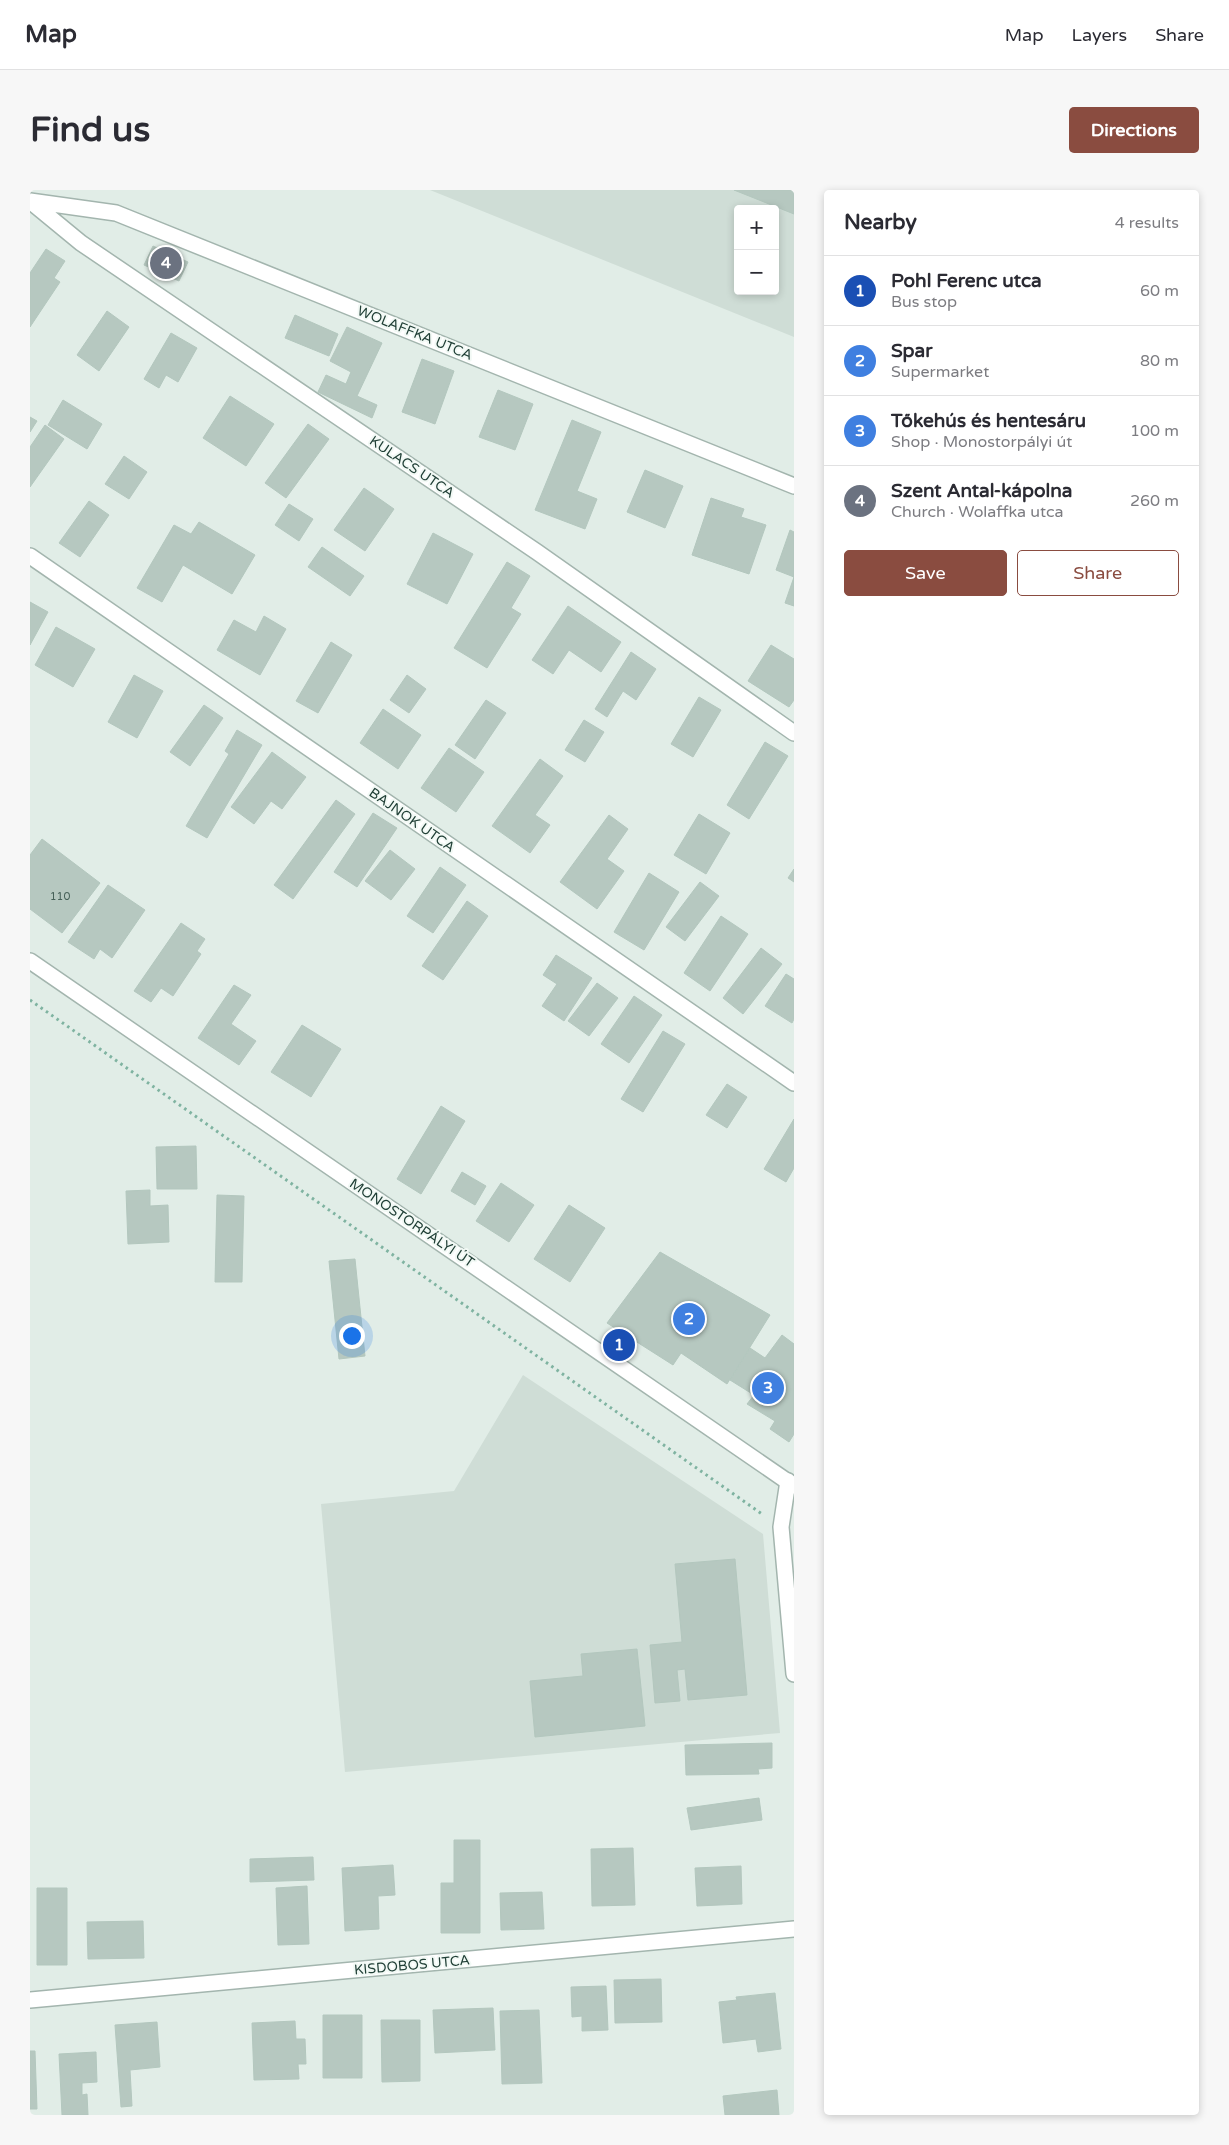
<!DOCTYPE html>
<html lang="en">
<head>
<meta charset="utf-8">
<style>
	:root { --surface:#fff; --page:#f7f7f7; --text:#2b2b33; --muted:#7c7c81; --line:#e1e1e2; --accent:#8a4c40 }
	body { margin:0; font-family:"Varela Round",sans-serif; background:var(--page); color:var(--text) }
	.controls { position:absolute; right:15px; top:15px; display:grid; overflow:hidden; border-radius:5px; box-shadow:0 2px 8px #0003 }
	.controls button { width:45px; height:45px; display:grid; place-items:center; padding:0; border:0; border-bottom:1px solid var(--line); background:var(--surface); color:var(--text); font:25px sans-serif }
	.you { position:absolute; left:321px; top:1145px; width:18px; height:18px; margin:-12px; border:4px solid #fff; border-radius:50%; background:#1a73e8; box-shadow:0 0 0 8px #1a73e833 }
	.badge { display:grid; place-items:center; width:32px; height:32px; border-radius:50%; background:var(--accent); color:#fff; font-size:16px; font-weight:700 }
	.pin { position:absolute; translate:-50% -50%; border:2px solid #fff; box-shadow:0 1px 5px #0006 }
	.list { margin:0; padding:0; list-style:none }
	h2 { display:flex; justify-content:space-between; align-items:center; height:65px; margin:0; padding:0 20px; font-size:21px }
	h2 small { font-size:16px; font-weight:400; color:var(--muted) }
	.list li { display:grid; grid-template-columns:32px 1fr auto; gap:15px; align-items:center; box-sizing:border-box; height:70px; padding:0 20px; border-top:1px solid var(--line) }
	.list b { display:block; font-size:19px; white-space:nowrap }
	.list p { margin:0; font-size:16px; white-space:nowrap; color:var(--muted) }
	.list em { font-size:16px; font-style:normal; color:var(--muted) }
	.actions { display:flex; gap:10px; padding:15px 20px }
	.actions a { flex:1; padding:11px 0; border:1px solid var(--accent); border-radius:5px; text-align:center; font-size:18px; color:var(--accent) }
	.actions .main { background:var(--accent); color:#fff }
	.map { position:relative; flex:none; width:764px; height:1925px; overflow:hidden; border-radius:5px }
	header { display:flex; align-items:center; gap:30px; box-sizing:border-box; height:70px; padding:0 25px; background:var(--surface); border-bottom:1px solid var(--line) }
	header strong { font-size:24px }
	nav { display:flex; gap:28px; margin-inline-start:auto; font-size:18px }
	.intro { display:flex; align-items:center; justify-content:space-between; box-sizing:border-box; height:120px; padding:0 30px }
	h1 { margin:0; font-size:35px }
	.button { padding:12px 22px; border-radius:5px; background:var(--accent); color:#fff; font-size:18px; font-weight:700 }
	main { display:flex; gap:30px; padding:0 30px }
	aside { flex:1; background:var(--surface); border-radius:5px; box-shadow:0 2px 8px #0003 }
	.map>svg:first-child { display:block }
</style>
</head>
<body>
<header>
<strong>Map</strong>
<nav><a>Map</a><a>Layers</a><a>Share</a></nav>
</header>
<div class="intro"><h1>Find us</h1><a class="button">Directions</a></div>
<main>
<div class="map">
<svg width="764" height="1925" viewBox="0 0 764 1925">
	<rect width="100%" height="100%" fill="#e1ede7"/>
	<path fill="#cfddd6" fill-rule="evenodd" d="M 400,0 L 764,0 L 764,147 ZM 708,19 L 745,19 L 745,101 L 708,101 Z
		M 493,1185 L 733,1344 L 750,1543 L 315,1582 L 291,1314 L 424,1301 Z"/>
	<path fill="#b6c8c0" stroke="#b3c7be" d="M 704,0 L 764,0 L 764,24 Z
		M 123,56 L 158,72 L 149,91 L 114,75 Z
		M 16,59 L 35,71 L 24,88 L 30,92 L 0,137 L 0,83 Z
		M 77,121 L 99,137 L 69,181 L 47,165 Z
		M 265,125 L 308,144 L 299,166 L 255,148 Z
		M 317,137 L 352,153 L 327,206 L 347,215 L 342,228 L 288,202 L 296,185 L 316,194 L 321,182 L 300,171 Z
		M 141,143 L 167,158 L 148,192 L 136,185 L 129,198 L 114,189 Z
		M 392,169 L 424,181 L 405,234 L 372,222 Z
		M 468,200 L 503,214 L 485,260 L 449,247 Z
		M 200,206 L 244,234 L 216,276 L 173,248 Z
		M 33,210 L 72,234 L 57,259 L 18,235 Z
		M 0,227 L 7,231 L 0,242 Z
		M 542,230 L 571,242 L 547,301 L 567,309 L 555,339 L 505,320 Z
		M 278,234 L 299,249 L 256,308 L 235,293 Z
		M 15,235 L 34,249 L 0,297 L 0,257 Z
		M 94,266 L 117,282 L 99,309 L 75,294 Z
		M 615,280 L 653,296 L 635,338 L 597,322 Z
		M 334,298 L 364,319 L 335,361 L 304,340 Z
		M 681,308 L 714,319 L 711,327 L 736,335 L 719,384 L 662,365 Z
		M 59,311 L 79,325 L 50,367 L 29,353 Z
		M 259,314 L 283,329 L 269,351 L 245,335 Z
		M 169,332 L 225,365 L 202,404 L 153,375 L 132,412 L 107,398 L 144,335 L 161,344 Z
		M 760,340 L 764,342 L 764,387 L 746,380 Z
		M 403,343 L 443,364 L 417,414 L 377,394 Z
		M 292,357 L 334,386 L 320,406 L 278,377 Z
		M 477,372 L 500,386 L 481,418 L 491,424 L 457,478 L 424,458 Z
		M 764,387 L 764,416 L 755,413 Z
		M 0,412 L 18,422 L 0,455 Z
		M 538,416 L 591,452 L 571,482 L 539,460 L 523,484 L 502,470 Z
		M 234,426 L 256,439 L 230,485 L 187,460 L 204,430 L 226,442 Z
		M 26,437 L 65,459 L 43,497 L 5,475 Z
		M 301,452 L 322,465 L 288,523 L 266,511 Z
		M 741,455 L 764,469 L 764,510 L 759,517 L 718,491 Z
		M 601,462 L 626,479 L 606,510 L 593,501 L 577,527 L 565,519 Z
		M 104,485 L 133,501 L 107,548 L 78,532 Z
		M 377,485 L 396,499 L 379,523 L 360,510 Z
		M 669,507 L 691,520 L 663,567 L 641,554 Z
		M 456,510 L 476,523 L 445,569 L 425,555 Z
		M 174,515 L 193,528 L 160,576 L 140,562 Z
		M 353,519 L 391,545 L 368,579 L 330,553 Z
		M 554,530 L 574,542 L 555,572 L 535,560 Z
		M 207,540 L 232,555 L 177,648 L 156,636 L 199,564 L 195,561 Z
		M 735,552 L 758,566 L 719,629 L 697,615 Z
		M 419,558 L 454,582 L 426,622 L 391,598 Z
		M 242,562 L 276,587 L 252,619 L 241,611 L 224,634 L 201,617 Z
		M 510,569 L 533,586 L 505,625 L 520,635 L 500,663 L 462,636 Z
		M 306,610 L 325,624 L 263,709 L 244,695 Z
		M 343,623 L 367,638 L 327,697 L 304,682 Z
		M 669,624 L 700,643 L 676,684 L 644,665 Z
		M 579,625 L 598,639 L 577,669 L 594,681 L 567,719 L 530,692 Z
		M 12,649 L 70,693 L 32,743 L 0,719 L 0,665 Z
		M 360,660 L 385,679 L 361,710 L 335,691 Z
		M 410,677 L 436,695 L 403,743 L 377,726 Z
		M 764,679 L 764,692 L 758,688 Z
		M 619,683 L 649,702 L 614,760 L 584,742 Z
		M 670,692 L 689,706 L 655,751 L 636,737 Z
		M 78,695 L 115,720 L 82,768 L 70,759 L 64,769 L 38,752 Z
		M 437,711 L 458,726 L 413,790 L 392,776 Z
		M 691,726 L 718,744 L 680,801 L 654,783 Z
		M 151,733 L 175,749 L 167,761 L 171,764 L 143,806 L 131,798 L 121,812 L 104,801 Z
		M 731,758 L 752,774 L 713,824 L 693,808 Z
		M 526,765 L 562,788 L 534,831 L 512,816 L 527,794 L 513,785 Z
		M 756,784 L 764,789 L 764,829 L 762,833 L 735,816 Z
		M 567,793 L 588,808 L 559,846 L 538,831 Z
		M 204,795 L 221,805 L 201,834 L 226,851 L 209,875 L 168,848 Z
		M 604,806 L 632,825 L 599,873 L 571,854 Z
		M 272,835 L 311,859 L 281,907 L 241,882 Z
		M 633,841 L 655,854 L 613,922 L 591,909 Z
		M 697,894 L 717,907 L 697,938 L 676,925 Z
		M 411,916 L 435,931 L 391,1004 L 367,989 Z
		M 764,929 L 764,978 L 756,992 L 734,979 Z
		M 166,956 L 167,999 L 127,999 L 126,957 Z
		M 432,982 L 456,996 L 445,1015 L 421,1001 Z
		M 471,993 L 504,1015 L 479,1052 L 446,1031 Z
		M 120,1000 L 120,1016 L 138,1015 L 139,1052 L 98,1054 L 96,1001 Z
		M 187,1005 L 214,1006 L 212,1092 L 185,1092 Z
		M 539,1015 L 575,1038 L 540,1092 L 504,1069 Z
		M 630,1062 L 740,1125 L 697,1194 L 651,1163 L 643,1175 L 577,1133 Z
		M 325,1069 L 335,1166 L 309,1169 L 299,1071 Z
		M 752,1145 L 764,1154 L 764,1244 L 759,1252 L 740,1239 L 745,1231 L 717,1214 L 724,1205 L 700,1190 L 720,1158 L 735,1168 Z
		M 705,1369 L 717,1505 L 658,1510 L 655,1479 L 647,1480 L 650,1511 L 625,1513 L 620,1455 L 652,1452 L 645,1374 Z
		M 607,1459 L 615,1536 L 505,1547 L 500,1491 L 553,1486 L 551,1464 Z
		M 742,1553 L 742,1578 L 728,1579 L 729,1584 L 656,1585 L 655,1555 Z
		M 729,1608 L 732,1630 L 661,1640 L 657,1618 Z
		M 424,1650 L 450,1650 L 450,1743 L 411,1743 L 411,1693 L 424,1693 Z
		M 603,1658 L 605,1715 L 562,1716 L 561,1659 Z
		M 283,1667 L 284,1690 L 220,1692 L 220,1669 Z
		M 363,1675 L 365,1705 L 348,1706 L 349,1739 L 315,1741 L 312,1678 Z
		M 711,1676 L 712,1714 L 667,1716 L 665,1678 Z
		M 277,1696 L 279,1754 L 248,1755 L 246,1698 Z
		M 7,1698 L 37,1698 L 37,1775 L 7,1775 Z
		M 512,1702 L 514,1739 L 471,1740 L 470,1703 Z
		M 113,1731 L 114,1768 L 58,1769 L 57,1732 Z
		M 631,1789 L 632,1832 L 585,1833 L 584,1790 Z
		M 576,1796 L 578,1840 L 552,1841 L 552,1826 L 542,1827 L 541,1797 Z
		M 745,1803 L 751,1859 L 728,1862 L 726,1849 L 693,1853 L 689,1812 L 707,1810 L 706,1807 Z
		M 463,1818 L 465,1860 L 405,1863 L 403,1820 Z
		M 509,1820 L 512,1893 L 472,1894 L 470,1821 Z
		M 293,1825 L 332,1825 L 332,1888 L 293,1888 Z
		M 351,1830 L 390,1830 L 390,1891 L 352,1892 Z
		M 265,1831 L 266,1849 L 275,1849 L 276,1874 L 268,1874 L 269,1889 L 224,1890 L 222,1833 Z
		M 127,1832 L 130,1877 L 100,1880 L 102,1916 L 91,1917 L 85,1835 Z
		M 0,1861 L 5,1861 L 7,1919 L 0,1919 Z
		M 66,1862 L 67,1892 L 52,1893 L 52,1905 L 57,1904 L 58,1925 L 32,1925 L 29,1864 Z
		M 747,1900 L 749,1925 L 695,1925 L 693,1906 Z"/>
	<g fill="none" stroke-linecap="round" stroke-linejoin="round">
		<defs>
			<path id="minor" d="M 0,11 L 51,53 L 507,362 L 764,543
				M 0,11 L 86,23 L 764,296
				M 0,366 L 764,893
				M 758,1291 L 751,1337 L 764,1484
				M 0,1810 L 764,1739"/>
			<path id="tertiary" d="M 0,771 L 764,1296"/>
		</defs>
		<use href="#minor" stroke="#a3b5ae" stroke-width="18"/>
		<use href="#tertiary" stroke="#a3b5ae" stroke-width="18"/>
		<path stroke="#7fb3a1" stroke-width="3" stroke-dasharray="2.5 4" stroke-linecap="butt" d="M 0,810 L 732,1324"/>
		<use href="#minor" stroke="#fff" stroke-width="15"/>
		<use href="#tertiary" stroke="#fff" stroke-width="15"/>
	</g>
	<g text-anchor="middle" dominant-baseline="central" stroke-width="4" stroke-linejoin="round" paint-order="stroke">
		<g font-size="11" fill="#466158">
			<text x="30" y="706">110</text>
		</g>
		<g font-size="14" fill="#203f36" stroke="#f2f9f5">
			<text transform="translate(385 143) rotate(22)">WOLAFFKA UTCA</text>
			<text transform="translate(382 277) rotate(34)">KULACS UTCA</text>
			<text transform="translate(382 630) rotate(35)">BAJNOK UTCA</text>
			<text transform="translate(382 1033) rotate(34)">MONOSTORPÁLYI ÚT</text>
			<text transform="translate(382 1775) rotate(-5)">KISDOBOS UTCA</text>
		</g>
	</g>
</svg>
<div class="controls">
<button>+</button>
<button>−</button>
</div>
<div class="you"></div>
<div class="pin badge" style="left:589px;top:1155px;background:#1a4fb4">1</div>
<div class="pin badge" style="left:659px;top:1129px;background:#3f7fe0">2</div>
<div class="pin badge" style="left:738px;top:1198px;background:#3f7fe0">3</div>
<div class="pin badge" style="left:136px;top:73px;background:#6b7280">4</div>
</div>
<aside>
<h2>Nearby<small>4 results</small></h2>
<ul class="list">
<li><span class="badge" style="background:#1a4fb4">1</span><div><b>Pohl Ferenc utca</b><p>Bus stop</p></div><em>60 m</em></li>
<li><span class="badge" style="background:#3f7fe0">2</span><div><b>Spar</b><p>Supermarket</p></div><em>80 m</em></li>
<li><span class="badge" style="background:#3f7fe0">3</span><div><b>Tőkehús és hentesáru</b><p>Shop · Monostorpályi út</p></div><em>100 m</em></li>
<li><span class="badge" style="background:#6b7280">4</span><div><b>Szent Antal-kápolna</b><p>Church · Wolaffka utca</p></div><em>260 m</em></li>
</ul>
<div class="actions"><a class="main">Save</a><a>Share</a></div>
</aside>
</main>
</body>
</html>
